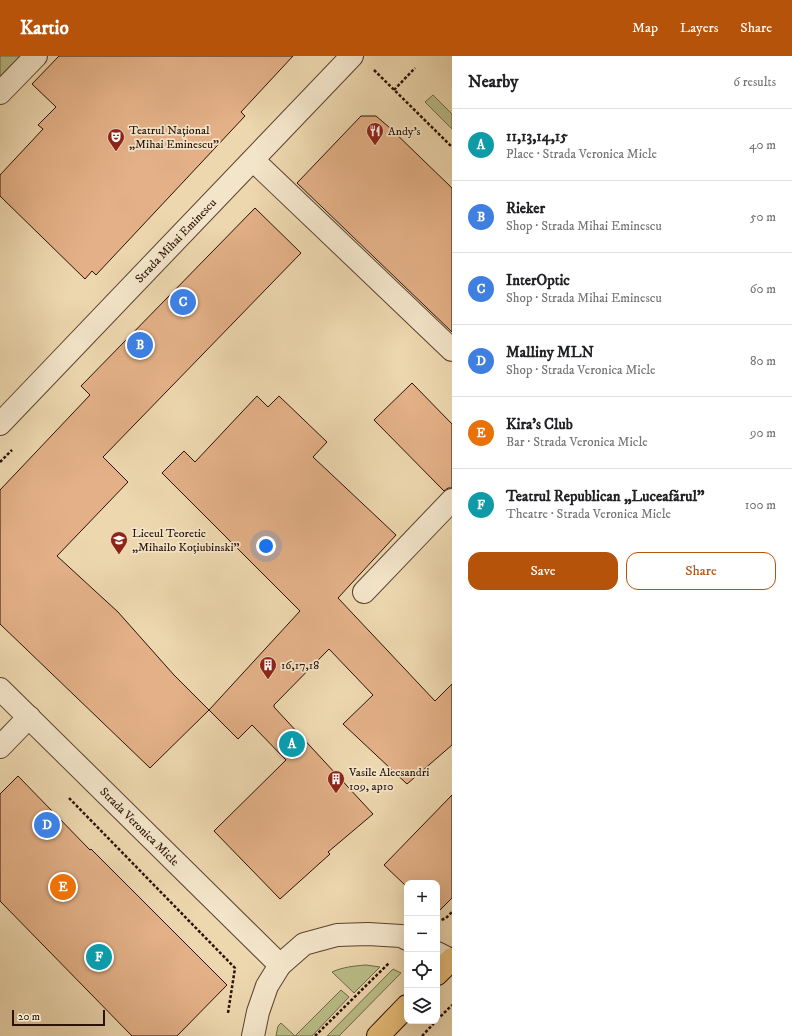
<!DOCTYPE html>
<html lang="en">
<head>
<meta charset="utf-8">
<style>
	:root { --surface:#fff; --page:#f6f6f6; --text:#202124; --muted:#757577; --line:#e0e0e0; --accent:#b45309 }
	body { margin:0; font-family:"IM FELL DW Pica",serif; background:var(--page); color:var(--text) }
	.controls { position:absolute; right:12px; bottom:12px; display:grid; overflow:hidden; border-radius:8px; box-shadow:0 4px 16px #0002 }
	.controls button { width:36px; height:36px; display:grid; place-items:center; padding:0; border:0; border-bottom:1px solid var(--line); background:var(--surface); color:var(--text); font:20px sans-serif }
	.scale { position:absolute; left:12px; bottom:10px; width:93px; box-sizing:border-box; padding-left:4px; border:2px solid #2b1106; border-top:0; font-size:11px; line-height:14px; white-space:nowrap; color:#2b1106; -webkit-text-stroke:3px #f3e5ca; paint-order:stroke }
	.you { position:absolute; left:266px; top:490px; width:14px; height:14px; margin:-10px; border:3px solid #fff; border-radius:50%; background:#1a73e8; box-shadow:0 0 0 6px #1a73e833 }
	.badge { display:grid; place-items:center; width:26px; height:26px; border-radius:50%; background:var(--accent); color:#fff; font-size:13px; font-weight:700 }
	.pin { position:absolute; translate:-50% -50%; border:2px solid #fff; box-shadow:0 1px 4px #0006 }
	.list { margin:0; padding:0; list-style:none }
	h2 { display:flex; justify-content:space-between; align-items:center; height:52px; margin:0; padding:0 16px; font-size:17px }
	h2 small { font-size:13px; font-weight:400; color:var(--muted) }
	.list li { display:grid; grid-template-columns:26px 1fr auto; gap:12px; align-items:center; box-sizing:border-box; height:72px; padding:0 16px; border-top:1px solid var(--line) }
	.list b { display:block; font-size:15px; white-space:nowrap }
	.list p { margin:0; font-size:13px; white-space:nowrap; color:var(--muted) }
	.list em { font-size:13px; font-style:normal; color:var(--muted) }
	.actions { display:flex; gap:8px; padding:12px 16px }
	.actions a { flex:1; padding:9px 0; border:1px solid var(--accent); border-radius:12px; text-align:center; font-size:14px; color:var(--accent) }
	.actions .main { background:var(--accent); color:#fff }
	.icon { flex:none; width:22px; height:22px; fill:none; stroke:currentColor; stroke-width:2; stroke-linecap:round; stroke-linejoin:round }
	.map { position:relative; flex:none; width:452px; height:980px; overflow:hidden }
	header { display:flex; align-items:center; gap:24px; box-sizing:border-box; height:56px; padding:0 20px; background:var(--accent); color:#fff }
	header strong { font-size:19px }
	nav { display:flex; gap:22px; margin-inline-start:auto; font-size:14px }
	main { display:flex }
	aside { flex:1; background:var(--surface) }
	.map>svg:first-child { display:block }
</style>
</head>
<body>
<header>
<strong>Kartio</strong>
<nav><a>Map</a><a>Layers</a><a>Share</a></nav>
</header>
<main>
<div class="map">
<svg width="452" height="980" viewBox="0 0 452 980">
	<rect width="100%" height="100%" fill="#edd7ae"/>
	<filter id="stains"><feTurbulence type="fractalNoise" baseFrequency=".005" numOctaves="4"/><feColorMatrix values="0 0 0 0 .2 0 0 0 0 .09 0 0 0 0 .02 0 0 0 .5 -.17"/></filter>
	<radialGradient id="worn" r=".72"><stop offset=".6" stop-color="#630" stop-opacity="0"/><stop offset="1" stop-color="#630" stop-opacity=".3"/></radialGradient>
	<path fill="#babe89" stroke="#726848" d="M 0,0 L 20,0 L 0,21 Z
		M 433,39 L 452,58 L 452,73 L 425,46 Z
		M 366,909 L 380,911 L 354,937 L 332,916 C 343,911 354,910 366,909 Z
		M 393,913 L 401,917 L 339,980 L 327,980 Z
		M 341,934 L 349,941 L 312,980 L 276,980 L 278,970 L 281,967 L 295,980 Z"/>
	<path fill="#e3b087" stroke="#2b1106" d="M 59,0 L 293,0 L 241,56 L 245,60 L 96,219 L 92,215 L 85,223 L 0,140 L 0,119 L 43,73 L 38,69 L 56,51 L 32,28 Z
		M 361,60 L 376,60 L 390,72 L 452,132 L 452,276 L 297,127 Z
		M 255,152 L 301,197 L 103,401 L 128,426 L 57,500 L 118,556 L 174,619 L 209,654 L 150,712 L 0,568 L 0,434 L 90,339 L 81,330 Z
		M 412,327 L 452,368 L 452,432 L 448,432 L 444,435 L 374,364 Z
		M 257,340 L 268,351 L 279,340 L 327,386 L 313,401 L 396,479 L 338,542 L 435,645 L 452,628 L 452,689 L 407,728 L 343,668 L 373,639 L 329,593 L 274,649 L 274,651 L 373,758 L 328,796 L 330,798 L 280,843 L 214,775 L 286,704 L 252,669 L 238,683 L 209,654 L 300,555 L 162,417 L 184,395 L 195,406 Z
		M 18,720 L 90,794 L 91,793 L 227,929 L 177,980 L 132,980 L 0,845 L 0,738 Z
		M 452,739 L 452,842 L 437,857 L 437,827 L 407,827 L 407,831 L 384,809 Z"/>
	<g fill="none" stroke-linecap="round" stroke-linejoin="round">
		<defs>
			<g id="minor">
				<path d="M 0,37 L 36,0"/>
				<path d="M 253,104 L 452,294"/>
				<path id="s1" d="M 0,368 L 352,0"/>
				<path d="M 364,536 L 452,444"/>
				<path id="s2" d="M 0,633 L 280,909"/>
				<path d="M 0,691 L 29,661"/>
				<path d="M 437,897 L 451,904"/>
				<path d="M 253,980 L 258,956 L 267,930 L 280,909 L 304,888 L 337,879 L 368,878 L 401,880 L 407,883"/>
			</g>
			<path id="major" d="M 437,918 L 452,903
				M 378,980 L 407,950"/>
		</defs>
		<use href="#minor" stroke="#5c4230" stroke-width="24"/>
		<use href="#major" stroke="#2b1106" stroke-width="24"/>
		<path stroke="#2b1106" stroke-width="2.5" stroke-dasharray="3 2" stroke-linecap="butt" d="M 374,14 L 452,91
			M 394,34 L 415,12
			M 0,406 L 12,394
			M 69,742 L 235,912 L 228,957
			M 437,866 L 446,862 L 452,856
			M 437,964 L 452,949
			M 315,980 L 389,907
			M 422,980 L 436,965"/>
		<use href="#minor" stroke="#f3e5ca" stroke-width="22"/>
		<use href="#major" stroke="#e6bc77" stroke-width="22"/>
	</g>
	<defs>
		<symbol id="restaurant-pin" viewBox="-11 -11 22 30"><path d="M0 17L-7.5 6A9.5 9.5 0 1 1 7.5 6Z" fill="#8f2418" stroke="#f3e5ca"/><path d="M-5-6h1v4h1v-4h1v4h1v-4h1v5L-1.5 .5V6h-2V.5L-5-1ZM5-6V6H3V1.5H1.5Q1.5-4 5-6Z" fill="#fff"/></symbol>
		<symbol id="theatre-pin" viewBox="-11 -11 22 30"><path d="M0 17L-7.5 6A9.5 9.5 0 1 1 7.5 6Z" fill="#8f2418" stroke="#f3e5ca"/><path d="M-5-5.5Q0-4 5-5.5V0Q5 5 0 6Q-5 5-5 0ZM-3.3-2.5H-1v1.5H-3.3ZM1-2.5H3.3v1.5H1ZM-2.8 1Q0 5.5 2.8 1Z" fill="#fff"/></symbol>
		<symbol id="school-pin" viewBox="-11 -11 22 30"><path d="M0 17L-7.5 6A9.5 9.5 0 1 1 7.5 6Z" fill="#8f2418" stroke="#f3e5ca"/><path d="M0-5L7-2L0 1L-7-2ZM-4 1L0 2.5L4 1V4Q0 6-4 4Z" fill="#fff"/></symbol>
		<symbol id="building-pin" viewBox="-11 -11 22 30"><path d="M0 17L-7.5 6A9.5 9.5 0 1 1 7.5 6Z" fill="#8f2418" stroke="#f3e5ca"/><path d="M-4-6H4V6H1V3H-1V6H-4ZM-2.5-4.3h1.7v1.8h-1.7ZM.8-4.3h1.7v1.8H.8ZM-2.5-1h1.7V.8h-1.7ZM.8-1h1.7V.8H.8Z" fill="#fff"/></symbol>
	</defs>
	<g fill-rule="evenodd">
		<use href="#restaurant-pin" x="365" y="65" width="20" height="27"/>
		<use href="#theatre-pin" x="106" y="71" width="20" height="27"/>
		<use href="#school-pin" x="109" y="474" width="20" height="27"/>
		<use href="#building-pin" x="258" y="599" width="20" height="27"/>
		<use href="#building-pin" x="326" y="713" width="20" height="27"/>
	</g>
	<g text-anchor="middle" dominant-baseline="central" stroke-width="3.5" stroke-linejoin="round" paint-order="stroke">
		<g font-size="12" fill="#2b1106" stroke="#f3e5ca" text-anchor="start">
			<text x="129" y="74">Teatrul Național<tspan x="129" dy="14">„Mihai Eminescu”</tspan></text>
			<text x="388" y="75">Andy's</text>
			<text x="132" y="477">Liceul Teoretic<tspan x="132" dy="14">„Mihailo Koțiubinski”</tspan></text>
			<text x="281" y="609">16,17,18</text>
			<text x="349" y="716">Vasile Alecsandri<tspan x="349" dy="14">109, ap10</tspan></text>
		</g>
		<g font-size="12" fill="#2b1106" stroke="#f3e5ca">
			<text stroke="none"><textPath href="#s1" startOffset="254">Strada Mihai Eminescu</textPath></text>
			<text stroke="none"><textPath href="#s2" startOffset="196">Strada Veronica Micle</textPath></text>
		</g>
	</g>
	<rect width="100%" height="100%" filter="url(#stains)"/>
	<rect width="100%" height="100%" fill="url(#worn)"/>
</svg>
<div class="controls">
<button>+</button>
<button>−</button>
<button><svg class="icon" aria-label="locate" viewBox="0 0 24 24"><circle cx="12" cy="12" r="6"/><path d="M12 2v4M12 18v4M2 12h4M18 12h4"/></svg></button>
<button><svg class="icon" aria-label="layers" viewBox="0 0 24 24"><path d="M12 4l9 5-9 5-9-5zM3 14l9 5 9-5"/></svg></button>
</div>
<div class="scale">20 m</div>
<div class="you"></div>
<div class="pin badge" style="left:292px;top:688px;background:#0f9aa8">A</div>
<div class="pin badge" style="left:140px;top:289px;background:#3f7fe0">B</div>
<div class="pin badge" style="left:183px;top:246px;background:#3f7fe0">C</div>
<div class="pin badge" style="left:47px;top:769px;background:#3f7fe0">D</div>
<div class="pin badge" style="left:63px;top:831px;background:#e8710a">E</div>
<div class="pin badge" style="left:99px;top:901px;background:#0f9aa8">F</div>
</div>
<aside>
<h2>Nearby<small>6 results</small></h2>
<ul class="list">
<li><span class="badge" style="background:#0f9aa8">A</span><div><b>11,13,14,15</b><p>Place · Strada Veronica Micle</p></div><em>40 m</em></li>
<li><span class="badge" style="background:#3f7fe0">B</span><div><b>Rieker</b><p>Shop · Strada Mihai Eminescu</p></div><em>50 m</em></li>
<li><span class="badge" style="background:#3f7fe0">C</span><div><b>InterOptic</b><p>Shop · Strada Mihai Eminescu</p></div><em>60 m</em></li>
<li><span class="badge" style="background:#3f7fe0">D</span><div><b>Malliny MLN</b><p>Shop · Strada Veronica Micle</p></div><em>80 m</em></li>
<li><span class="badge" style="background:#e8710a">E</span><div><b>Kira's Club</b><p>Bar · Strada Veronica Micle</p></div><em>90 m</em></li>
<li><span class="badge" style="background:#0f9aa8">F</span><div><b>Teatrul Republican „Luceafărul”</b><p>Theatre · Strada Veronica Micle</p></div><em>100 m</em></li>
</ul>
<div class="actions"><a class="main">Save</a><a>Share</a></div>
</aside>
</main>
</body>
</html>
